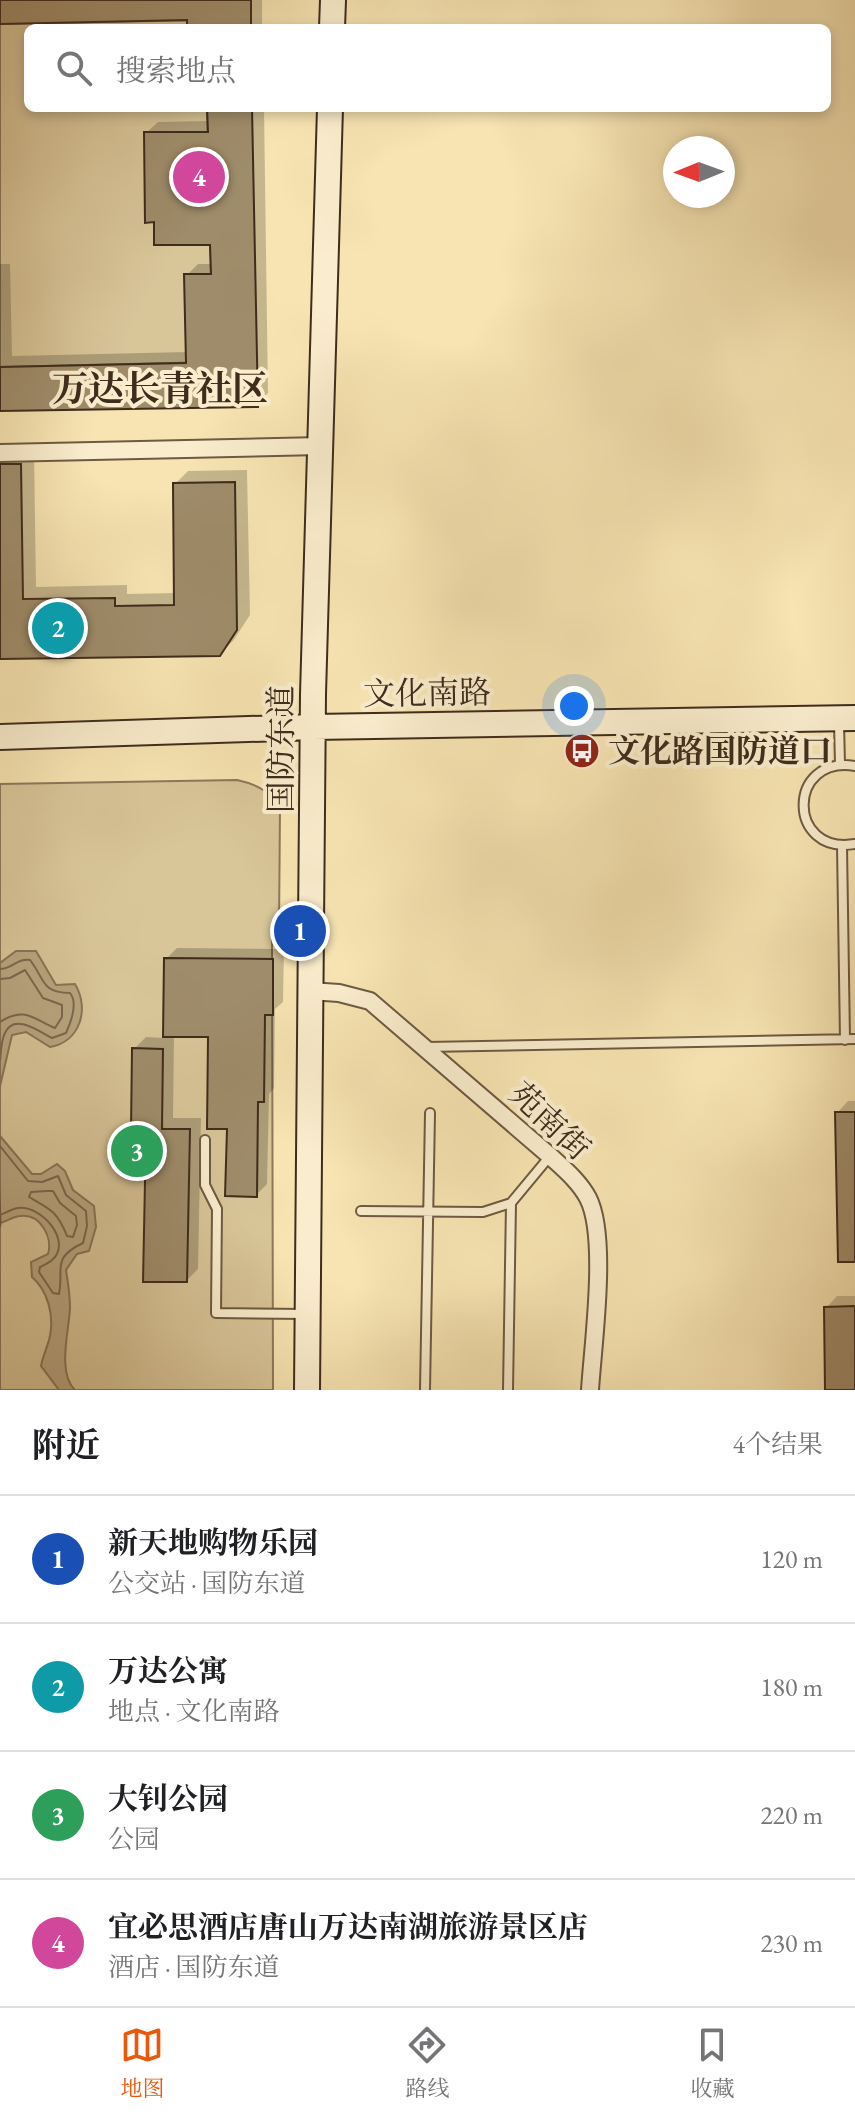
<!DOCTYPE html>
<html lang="zh">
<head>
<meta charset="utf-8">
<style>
	:root { --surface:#fff; --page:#f6f6f6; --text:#202124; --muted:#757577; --line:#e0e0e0; --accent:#ea580c }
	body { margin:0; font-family:"EB Garamond","Noto Serif SC",serif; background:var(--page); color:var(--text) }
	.compass { position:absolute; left:663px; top:136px; width:72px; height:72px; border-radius:50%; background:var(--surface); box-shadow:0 4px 12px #0003; rotate:269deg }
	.you { position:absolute; left:574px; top:706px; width:28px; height:28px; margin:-20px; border:6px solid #fff; border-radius:50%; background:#1a73e8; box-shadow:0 0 0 12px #1a73e833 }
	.badge { display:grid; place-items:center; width:52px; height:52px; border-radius:50%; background:var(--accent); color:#fff; font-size:26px; font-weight:700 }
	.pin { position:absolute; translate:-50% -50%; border:4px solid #fff; box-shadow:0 2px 8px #0006 }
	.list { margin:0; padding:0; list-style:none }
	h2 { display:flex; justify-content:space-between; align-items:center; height:104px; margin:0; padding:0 32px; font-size:34px }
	h2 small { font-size:26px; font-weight:400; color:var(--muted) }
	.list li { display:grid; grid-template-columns:52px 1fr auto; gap:24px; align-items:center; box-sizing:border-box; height:128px; padding:0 32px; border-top:2px solid var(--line) }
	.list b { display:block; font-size:30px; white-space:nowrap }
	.list p { margin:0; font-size:26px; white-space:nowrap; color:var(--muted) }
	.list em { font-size:26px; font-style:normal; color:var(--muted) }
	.icon { flex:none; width:44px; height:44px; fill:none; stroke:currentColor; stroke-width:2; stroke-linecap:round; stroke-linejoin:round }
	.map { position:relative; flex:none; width:855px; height:1390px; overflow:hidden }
	.search { position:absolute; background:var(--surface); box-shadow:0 4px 12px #0003; left:24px; right:24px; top:24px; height:88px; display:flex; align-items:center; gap:20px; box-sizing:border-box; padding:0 28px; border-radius:12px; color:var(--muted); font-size:30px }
	.sheet { height:616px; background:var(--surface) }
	nav { display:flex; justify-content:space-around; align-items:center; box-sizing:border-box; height:112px; border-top:2px solid var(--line); background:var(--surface); font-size:22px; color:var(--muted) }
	nav a { display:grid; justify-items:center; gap:4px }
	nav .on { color:var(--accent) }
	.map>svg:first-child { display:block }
</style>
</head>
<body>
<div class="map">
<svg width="855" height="1390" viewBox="0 0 855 1390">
	<rect width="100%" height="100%" fill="#f7e4b2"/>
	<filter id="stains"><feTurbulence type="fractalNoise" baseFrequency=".0025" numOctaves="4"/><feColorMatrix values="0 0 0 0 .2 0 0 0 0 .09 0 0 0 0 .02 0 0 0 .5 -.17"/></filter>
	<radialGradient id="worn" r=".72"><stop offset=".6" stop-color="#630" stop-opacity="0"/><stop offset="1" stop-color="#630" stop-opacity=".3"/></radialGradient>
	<path fill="#d8c598" stroke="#8c785a" stroke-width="2" d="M 205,20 L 205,28 L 28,28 L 28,108 L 207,108 L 213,362 L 0,367 L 0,24 Z
		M 237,780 C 256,784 269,791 280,806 L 279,931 L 272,932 L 273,1390 L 0,1390 L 0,784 Z"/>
	<path fill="#b8a57f" stroke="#887557" stroke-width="2" d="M 16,951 L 36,951 L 56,985 L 75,984 C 90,1009 80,1042 50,1047 L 26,1032 L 12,1035 L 0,1086 L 0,963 Z
		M 0,1136 L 32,1174 L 41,1174 L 57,1164 L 65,1171 L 73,1190 L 94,1206 L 96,1227 L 89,1251 L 77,1254 L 66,1270 C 68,1282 70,1296 70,1308 C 69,1331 57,1373 75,1390 L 59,1390 L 41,1366 C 43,1355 48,1346 50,1336 C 54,1315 48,1291 32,1277 L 31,1262 L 48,1254 C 53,1237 40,1213 20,1216 C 14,1216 6,1222 0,1223 Z"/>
	<path fill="#0003" d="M 0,0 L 262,0 L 262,28 L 189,28 L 188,18 L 0,22 Z
		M 209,108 L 264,108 L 268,393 L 257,405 L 0,409 L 0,264 L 10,264 L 12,356 L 188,352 L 187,275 L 198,264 L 213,264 L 212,243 L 146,133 L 158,122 L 209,121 Z
		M 0,448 L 34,451 L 36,587 L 127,585 L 127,594 L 176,593 L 175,484 L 188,471 L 247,470 L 250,615 L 233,641 L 219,654 L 0,657 Z
		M 177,948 L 284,949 L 283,1002 L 275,1009 L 274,1088 L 269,1094 L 267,1184 L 256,1195 L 229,1127 L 210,1035 L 174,1035 L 173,1118 L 201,1118 L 198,1269 L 187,1280 L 148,1129 L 134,1049 L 146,1037 L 165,1038 L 166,959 Z
		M 848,1101 L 855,1101 L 855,1260 L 837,1113 Z
		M 0,1189 L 2,1226 L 0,1228 Z
		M 837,1296 L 855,1296 L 855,1390 L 827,1390 L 826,1308 Z"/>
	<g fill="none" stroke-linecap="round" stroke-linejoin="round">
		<path stroke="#7c684e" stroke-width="2" d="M 0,969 C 12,969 17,958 30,960 C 45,979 41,993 70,993 C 78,1003 71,1022 66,1033 L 52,1038 C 40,1032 14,1012 5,1033 C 1,1040 1,1052 0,1060
			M 0,979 L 10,978 L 25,970 L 43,998 L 62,1005 L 62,1017 L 55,1028 C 34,1019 24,1006 0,1022
			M 0,1146 L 28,1181 L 42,1182 L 58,1176 L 66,1195 L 86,1211 L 87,1226 L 83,1243 C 51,1258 64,1269 59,1294 L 53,1293 L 39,1272 L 40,1267 C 44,1265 49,1263 52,1260 C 73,1242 42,1205 18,1208 C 12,1209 5,1213 0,1215
			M 47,1191 L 53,1191 L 60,1203 L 76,1216 L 77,1225 L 73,1237 L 67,1236 C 57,1211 50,1209 29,1197 L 31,1192 Z"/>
	</g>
	<path fill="#9f8c6a" stroke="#3f2c1c" stroke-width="2" d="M 0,0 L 251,0 L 251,28 L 187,28 L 187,20 L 0,24 Z
		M 207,108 L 252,108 L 258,407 L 0,411 L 0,367 L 186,363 L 184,274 L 211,274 L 210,245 L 154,245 L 154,222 L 145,223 L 144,132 L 208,132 Z
		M 0,464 L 21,464 L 23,599 L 115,598 L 115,606 L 174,605 L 173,483 L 235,482 L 237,630 L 220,656 L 0,659 Z
		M 164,958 L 273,959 L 273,1015 L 265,1015 L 264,1102 L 258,1102 L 257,1197 L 225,1196 L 227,1129 L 207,1129 L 208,1037 L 163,1037 Z
		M 132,1048 L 163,1049 L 162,1129 L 190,1129 L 187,1282 L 143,1282 L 146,1131 L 131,1130 Z
		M 835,1112 L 855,1112 L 855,1262 L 838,1262 Z
		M 855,1306 L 855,1390 L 825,1390 L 824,1307 Z"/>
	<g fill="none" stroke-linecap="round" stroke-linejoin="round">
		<defs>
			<path id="lane" d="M 839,723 L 840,764
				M 855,766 C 787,755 786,855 855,844
				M 842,846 L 845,1040
				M 426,1047 L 855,1039
				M 205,1140 L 205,1185 L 217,1209 L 216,1313 L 307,1314
				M 361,1211 L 483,1212 L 511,1203 L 550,1156
				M 425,1390 L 430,1113
				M 508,1390 L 511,1203"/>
			<path id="street" d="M 0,453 L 321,446
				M 310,991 L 339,993 L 370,1001 L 550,1156 C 563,1168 579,1181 588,1198 C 608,1237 593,1343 590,1390"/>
			<path id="secondary" d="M 332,28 L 333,0
				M 0,737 L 314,727 L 855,718
				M 307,1390 L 313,694 L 330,108"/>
		</defs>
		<use href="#lane" stroke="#6d5a42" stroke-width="12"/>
		<use href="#street" stroke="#6d5a42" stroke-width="20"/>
		<use href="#secondary" stroke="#3f2c1c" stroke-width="28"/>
		<use href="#lane" stroke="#faedcd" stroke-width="8"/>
		<use href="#street" stroke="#faedcd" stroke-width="16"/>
		<use href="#secondary" stroke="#faedcd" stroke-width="24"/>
	</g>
	<defs>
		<symbol id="bus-disc" viewBox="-11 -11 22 22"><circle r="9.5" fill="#8f2418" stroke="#faedcd"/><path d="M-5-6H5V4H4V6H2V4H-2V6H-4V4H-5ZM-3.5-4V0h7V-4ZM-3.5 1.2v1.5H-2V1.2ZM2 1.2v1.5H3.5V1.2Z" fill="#fff"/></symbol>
	</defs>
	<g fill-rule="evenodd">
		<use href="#bus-disc" x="562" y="731" width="40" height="40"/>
	</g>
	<g text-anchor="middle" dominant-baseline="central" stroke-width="8" stroke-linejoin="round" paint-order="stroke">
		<g font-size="32" fill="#3f2c1c" stroke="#faedcd">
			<text transform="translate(427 693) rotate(-1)">文化南路</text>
			<text transform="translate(281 749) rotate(-90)">国防东道</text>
			<text transform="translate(550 1121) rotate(43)">苑南街</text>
		</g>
		<g font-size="32" font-weight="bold" fill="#3f2c1c" stroke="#faedcd" text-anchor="start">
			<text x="608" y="751">文化路国防道口</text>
		</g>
		<g font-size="36" font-weight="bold" fill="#3f2c1c" stroke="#faedcd">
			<text x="160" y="388">万达长青社区</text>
		</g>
	</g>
	<rect width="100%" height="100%" filter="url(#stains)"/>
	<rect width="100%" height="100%" fill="url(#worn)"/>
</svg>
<svg class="compass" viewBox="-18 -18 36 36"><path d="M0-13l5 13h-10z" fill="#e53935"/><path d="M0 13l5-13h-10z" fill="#757577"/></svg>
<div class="you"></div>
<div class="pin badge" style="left:300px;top:931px;background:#1a4fb4">1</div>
<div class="pin badge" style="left:58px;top:628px;background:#0f9aa8">2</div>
<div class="pin badge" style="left:137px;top:1151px;background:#2e9e5b">3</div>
<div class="pin badge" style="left:199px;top:177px;background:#d1479c">4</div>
<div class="search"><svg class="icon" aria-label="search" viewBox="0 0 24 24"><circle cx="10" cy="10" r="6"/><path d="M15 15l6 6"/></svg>搜索地点</div>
</div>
<section class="sheet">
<h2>附近<small>4个结果</small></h2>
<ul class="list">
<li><span class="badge" style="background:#1a4fb4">1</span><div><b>新天地购物乐园</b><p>公交站 · 国防东道</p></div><em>120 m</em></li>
<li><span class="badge" style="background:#0f9aa8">2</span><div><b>万达公寓</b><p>地点 · 文化南路</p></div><em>180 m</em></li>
<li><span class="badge" style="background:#2e9e5b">3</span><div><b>大钊公园</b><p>公园</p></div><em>220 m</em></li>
<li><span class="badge" style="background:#d1479c">4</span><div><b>宜必思酒店唐山万达南湖旅游景区店</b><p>酒店 · 国防东道</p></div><em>230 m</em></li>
</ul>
</section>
<nav>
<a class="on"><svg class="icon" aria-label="map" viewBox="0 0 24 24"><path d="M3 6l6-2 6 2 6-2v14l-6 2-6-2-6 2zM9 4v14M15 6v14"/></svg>地图</a>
<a><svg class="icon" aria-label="directions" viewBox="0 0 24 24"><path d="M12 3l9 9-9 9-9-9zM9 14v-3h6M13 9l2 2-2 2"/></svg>路线</a>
<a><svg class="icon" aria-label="saved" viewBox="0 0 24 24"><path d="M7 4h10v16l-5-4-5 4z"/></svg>收藏</a>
</nav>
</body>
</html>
